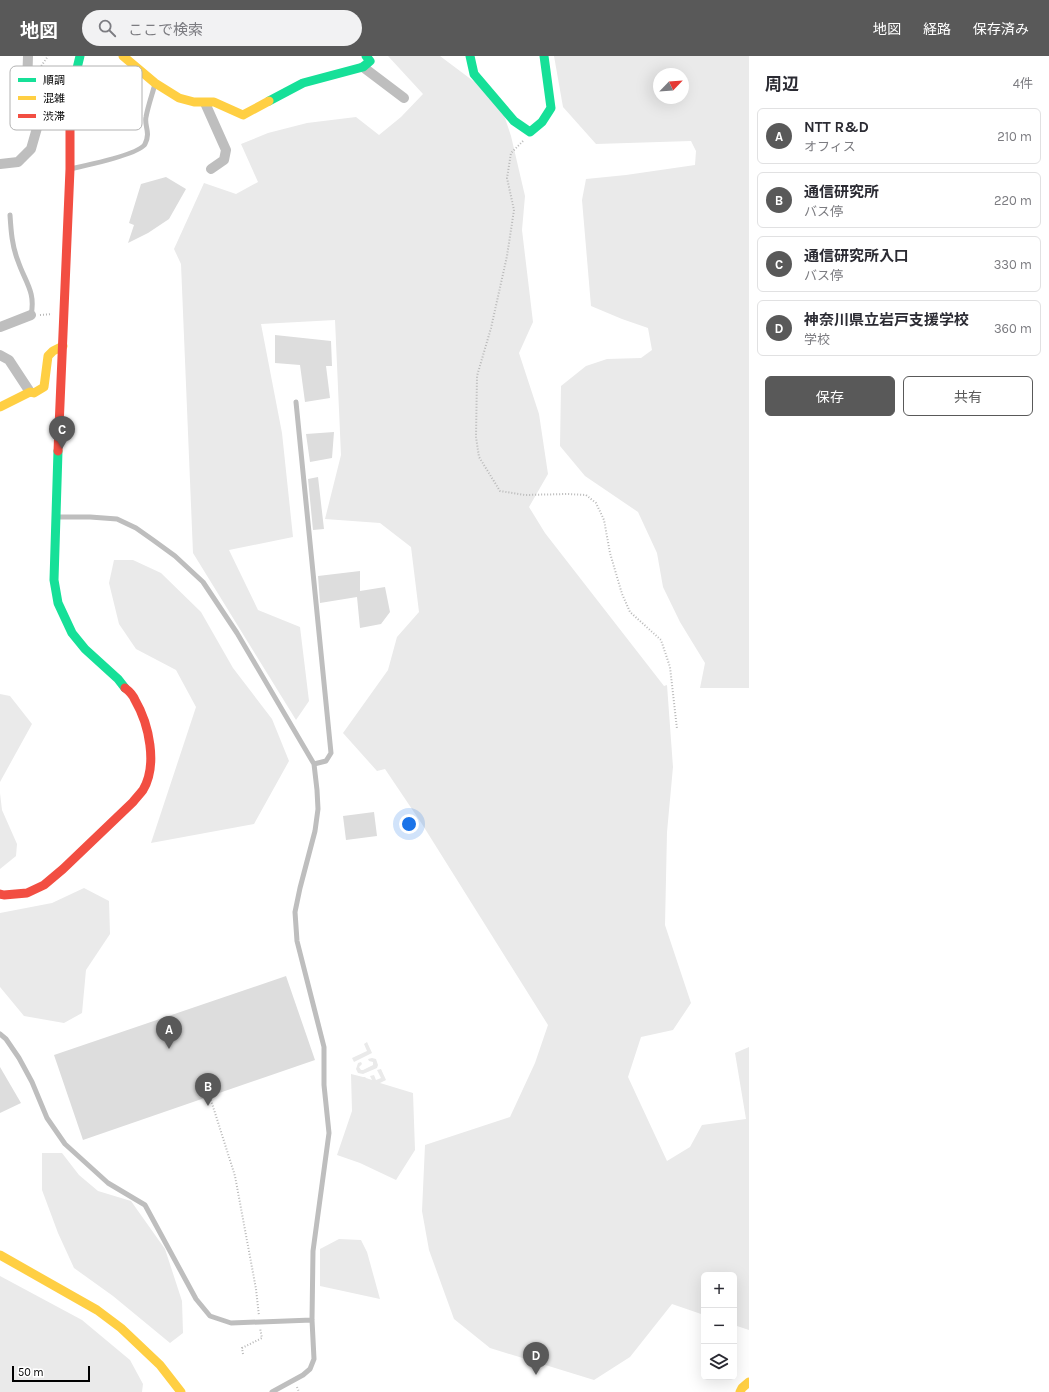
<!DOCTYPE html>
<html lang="ja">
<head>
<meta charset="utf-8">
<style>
	:root { --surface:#fff; --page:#f2f2f3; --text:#2b2b33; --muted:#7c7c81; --line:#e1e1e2; --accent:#595959 }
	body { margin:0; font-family:Karla,"Noto Sans JP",sans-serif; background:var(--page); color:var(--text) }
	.controls { position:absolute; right:12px; bottom:12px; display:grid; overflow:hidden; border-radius:6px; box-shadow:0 4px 16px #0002 }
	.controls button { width:36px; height:36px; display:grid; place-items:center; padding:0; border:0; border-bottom:1px solid var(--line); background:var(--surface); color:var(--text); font:20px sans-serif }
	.compass { position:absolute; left:653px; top:12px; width:36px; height:36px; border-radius:50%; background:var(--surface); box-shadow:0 4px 16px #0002; rotate:65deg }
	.scale { position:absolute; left:12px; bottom:10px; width:78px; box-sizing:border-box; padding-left:4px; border:2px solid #000; border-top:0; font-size:11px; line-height:14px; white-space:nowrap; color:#000; -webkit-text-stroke:3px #fff; paint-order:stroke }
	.you { position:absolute; left:409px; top:768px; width:14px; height:14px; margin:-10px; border:3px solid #fff; border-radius:50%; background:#1a73e8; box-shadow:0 0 0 6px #1a73e833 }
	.badge { display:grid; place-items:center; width:26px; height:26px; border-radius:50%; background:var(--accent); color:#fff; font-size:13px; font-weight:700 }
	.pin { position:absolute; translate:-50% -33px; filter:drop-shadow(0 1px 2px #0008) }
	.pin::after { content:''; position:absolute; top:21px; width:14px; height:12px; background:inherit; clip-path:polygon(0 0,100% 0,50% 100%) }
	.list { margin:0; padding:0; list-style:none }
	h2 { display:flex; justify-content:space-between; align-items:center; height:52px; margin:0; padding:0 16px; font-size:17px }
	h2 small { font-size:13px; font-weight:400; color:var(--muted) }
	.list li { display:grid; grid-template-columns:26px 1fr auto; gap:12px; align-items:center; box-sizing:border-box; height:56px; margin:0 8px 8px; padding:0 8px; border:1px solid var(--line); border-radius:6px }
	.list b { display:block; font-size:15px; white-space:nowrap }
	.list p { margin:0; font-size:13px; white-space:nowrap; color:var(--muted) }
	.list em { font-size:13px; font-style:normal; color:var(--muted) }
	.actions { display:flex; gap:8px; padding:12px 16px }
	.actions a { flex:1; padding:9px 0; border:1px solid var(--accent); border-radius:6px; text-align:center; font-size:14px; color:var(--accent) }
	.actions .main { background:var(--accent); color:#fff }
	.icon { flex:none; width:22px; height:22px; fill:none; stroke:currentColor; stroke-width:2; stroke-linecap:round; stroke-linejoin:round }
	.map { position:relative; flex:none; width:749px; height:1336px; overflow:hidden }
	header { display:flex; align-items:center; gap:24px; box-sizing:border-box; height:56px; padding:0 20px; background:var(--accent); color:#fff }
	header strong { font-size:19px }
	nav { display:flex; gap:22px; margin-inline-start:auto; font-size:14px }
	.search { width:280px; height:36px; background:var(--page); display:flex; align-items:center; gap:10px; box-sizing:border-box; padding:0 14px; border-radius:22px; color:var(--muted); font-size:15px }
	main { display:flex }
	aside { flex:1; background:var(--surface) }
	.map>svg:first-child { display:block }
</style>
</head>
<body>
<header>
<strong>地図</strong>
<div class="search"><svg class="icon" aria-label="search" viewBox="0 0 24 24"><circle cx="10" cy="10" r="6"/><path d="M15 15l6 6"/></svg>ここで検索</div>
<nav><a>地図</a><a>経路</a><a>保存済み</a></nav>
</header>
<main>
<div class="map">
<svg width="749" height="1336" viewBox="0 0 749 1336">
	<rect width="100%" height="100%" fill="#fff"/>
	<path fill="#eaeaea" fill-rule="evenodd" d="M 388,0 L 440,0 L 476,27 L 502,53 L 511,80 L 525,140 L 522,174 L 533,266 L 519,297 L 539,358 L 548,418 L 529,451 L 545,477 L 664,630 L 667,629 L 673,711 L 667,776 L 665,869 L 691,947 L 673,974 L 641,981 L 628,1021 L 667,1105 L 690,1091 L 702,1069 L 746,1063 L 735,997 L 749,991 L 749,1274 L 734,1269 L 734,1219 L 704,1219 L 704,1259 L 672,1248 L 630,1301 L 594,1324 L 490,1292 L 454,1263 L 429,1194 L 422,1155 L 425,1089 L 510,1061 L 535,1007 L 548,969 L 422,768 L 385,713 L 377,715 L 343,677 L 388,614 L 397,581 L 419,556 L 411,491 L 380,467 L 325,463 L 341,399 L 335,264 L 261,268 L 282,377 L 293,481 L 229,494 L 258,554 L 300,571 L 309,645 L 296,664 L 193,497 L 181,208 L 174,193 L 204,127 L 236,138 L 258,126 L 241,88 L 268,77 L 307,67 L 356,61 L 379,79 L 401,61 L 423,38 Z
		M 554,0 L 749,0 L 749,632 L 700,632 L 705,607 L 680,566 L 663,531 L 657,497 L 638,456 L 585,420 L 560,390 L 561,330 L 586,310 L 607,303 L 641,302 L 652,294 L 648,272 L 622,263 L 591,250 L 582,144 L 586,123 L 626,119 L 695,109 L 696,95 L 691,85 L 596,88 L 563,51 ZM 659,18 L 683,18 L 683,42 L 659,42 Z
		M 114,504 L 133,504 L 161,517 L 201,556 L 233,612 L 272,663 L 289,705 L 254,768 L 151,787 L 196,651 L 176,614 L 136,593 L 119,568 L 109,527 Z
		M 0,638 L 10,640 L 32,668 L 0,726 Z
		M 0,737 L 2,754 L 17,788 L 16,800 L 0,813 Z
		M 84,832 L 109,845 L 110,878 L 86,914 L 82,957 L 64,967 L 24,960 L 0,931 L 0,857 L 52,847 Z
		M 367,986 L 372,997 L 354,1006 L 352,1002 L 367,995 L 364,988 Z
		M 372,1002 L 376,1003 L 378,1009 L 377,1012 L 363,1018 L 358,1017 L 356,1013 L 358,1007 L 361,1006 L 362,1008 L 359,1011 L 361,1014 L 363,1014 L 373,1009 L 373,1006 L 369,1005 L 368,1003 Z
		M 381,1013 L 386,1024 L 380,1027 L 413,1037 L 415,1094 L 396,1124 L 360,1107 L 337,1099 L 352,1055 L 351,1018 L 363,1021 L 365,1021 L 366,1022 L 372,1024 L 370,1020 L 374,1019 L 376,1024 L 381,1022 L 377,1014 Z
		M 42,1097 L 62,1097 L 79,1119 L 98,1135 L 131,1145 L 165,1193 L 182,1245 L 183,1277 L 170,1287 L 113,1240 L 74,1212 L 58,1177 L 42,1134 Z
		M 339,1183 L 361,1184 L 367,1196 L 380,1243 L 320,1230 L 320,1193 Z
		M 0,1220 L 82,1264 L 130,1304 L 143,1328 L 142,1336 L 0,1336 Z"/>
	<path fill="#ddd" d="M 166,121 L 186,133 L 169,163 L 148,177 L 128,187 L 134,169 L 129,167 L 141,128 Z
		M 275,279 L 331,285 L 332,310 L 326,310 L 330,342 L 305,346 L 300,309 L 275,307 Z
		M 334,376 L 332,402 L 310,406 L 306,378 Z
		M 318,421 L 324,473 L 313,474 L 308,423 Z
		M 360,515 L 360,535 L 385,531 L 390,556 L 381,568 L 360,572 L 357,541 L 320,547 L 318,520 Z
		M 374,756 L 377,780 L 346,784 L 343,760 Z
		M 286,920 L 315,1004 L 83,1084 L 54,999 Z
		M 0,1011 L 21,1047 L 0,1057 Z"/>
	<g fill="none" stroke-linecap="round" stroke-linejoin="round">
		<path stroke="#b8b8b8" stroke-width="2" stroke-dasharray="1 2" stroke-linecap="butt" d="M 38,15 L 48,0
			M 523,85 L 511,97 L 507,122 L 514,154 L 507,200 L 491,272 L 477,320 L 476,381 L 479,401 L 500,435 L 525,439 L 567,438 L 586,439 L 596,447 L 604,464 L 610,497 L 622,538 L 630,556 L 661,584 L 670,611 L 677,673
			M 40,259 L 52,258
			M 210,1041 L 235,1120 L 256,1233 L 259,1260
			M 243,1298 L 242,1292 L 262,1282 L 260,1272
			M 297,1331 L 299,1336"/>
		<path stroke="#bebebe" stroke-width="5" d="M 70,113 C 84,110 140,98 145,88 C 151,76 144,70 146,61 C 148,50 152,39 155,28
			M 10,159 C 11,175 12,190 18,205 C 25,226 36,236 31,259
			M 296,346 L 331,697 L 326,705 L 314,708
			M 56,461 L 90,461 L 117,463 L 136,472 L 153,484 L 175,500 L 203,526 L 237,577 L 314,708 L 317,734 L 318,753 L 315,775 L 300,832 L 295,856 L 297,885 L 324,991 L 324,1029 L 329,1077 L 313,1195 L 312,1264 L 314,1303 L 310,1313 L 303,1319 L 272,1336
			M 0,978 L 6,983 L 19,1002 L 32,1026 L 47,1062 L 65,1088 L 108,1127 L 145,1149 L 196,1243 L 210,1260 L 231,1267 L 312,1264"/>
		<path stroke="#bebebe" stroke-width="10" d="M 363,11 L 404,42
			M 205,47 L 226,94 L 224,104 L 211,113
			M 0,108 L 18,106 L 31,93 L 37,72 L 27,30 L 28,0
			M 0,271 L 31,259
			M 0,299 L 9,304 L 30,336"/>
		<path stroke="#16e098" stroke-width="9" d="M 470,0 L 474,18 L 514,65 L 530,76 L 542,66 L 551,52 L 544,0
			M 269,45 L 303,27 L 363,11 L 370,5 L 366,0
			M 70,59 L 70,41 L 80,0
			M 58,395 L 54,524 L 58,547 L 72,577 L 85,593 L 118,623 L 125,632"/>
		<path stroke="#ffcf43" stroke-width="9" d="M 123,0 L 155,27 L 179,42 L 194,46 L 214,46 L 243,59 L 269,45
			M 0,351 L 30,336 L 34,337 L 44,331 L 48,300 L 53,295 L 63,290
			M 0,1199 L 97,1254 L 121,1272 L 160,1309 L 181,1336
			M 740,1336 L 742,1332 L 749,1326"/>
		<path stroke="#f24e42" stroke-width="9" d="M 58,395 L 70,113 L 70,59
			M 0,838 L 4,839 L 27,837 L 44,829 L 63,813 L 133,746 C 136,742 140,738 143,734 C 158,709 149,668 135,644 C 133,639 129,635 125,632"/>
	</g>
	<rect x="10" y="10" width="132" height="64" rx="6" fill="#fff" stroke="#b2b2b2" stroke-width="1"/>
	<rect x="18" y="22" width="18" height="4" fill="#16e098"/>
	<rect x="18" y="40" width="18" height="4" fill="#ffcf43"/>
	<rect x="18" y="58" width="18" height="4" fill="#f24e42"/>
	<g font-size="11" fill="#000">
		<text x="43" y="28">順調</text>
		<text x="43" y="46">混雑</text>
		<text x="43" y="64">渋滞</text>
	</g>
</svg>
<div class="controls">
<button>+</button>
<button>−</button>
<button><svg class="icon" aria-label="layers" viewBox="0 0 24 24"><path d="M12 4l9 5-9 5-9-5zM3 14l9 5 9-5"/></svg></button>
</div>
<svg class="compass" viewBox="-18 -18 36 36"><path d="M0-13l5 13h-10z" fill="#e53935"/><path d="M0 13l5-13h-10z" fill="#7c7c81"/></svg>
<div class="scale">50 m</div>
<div class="you"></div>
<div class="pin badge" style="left:169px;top:993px">A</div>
<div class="pin badge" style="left:208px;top:1050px">B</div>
<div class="pin badge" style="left:62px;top:393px">C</div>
<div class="pin badge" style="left:536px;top:1319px">D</div>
</div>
<aside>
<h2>周辺<small>4件</small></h2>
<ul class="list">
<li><span class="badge">A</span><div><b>NTT R&amp;D</b><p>オフィス</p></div><em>210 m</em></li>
<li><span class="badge">B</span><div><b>通信研究所</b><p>バス停</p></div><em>220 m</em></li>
<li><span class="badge">C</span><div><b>通信研究所入口</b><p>バス停</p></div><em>330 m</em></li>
<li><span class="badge">D</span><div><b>神奈川県立岩戸支援学校</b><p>学校</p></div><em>360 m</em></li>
</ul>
<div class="actions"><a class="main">保存</a><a>共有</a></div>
</aside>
</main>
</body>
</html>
